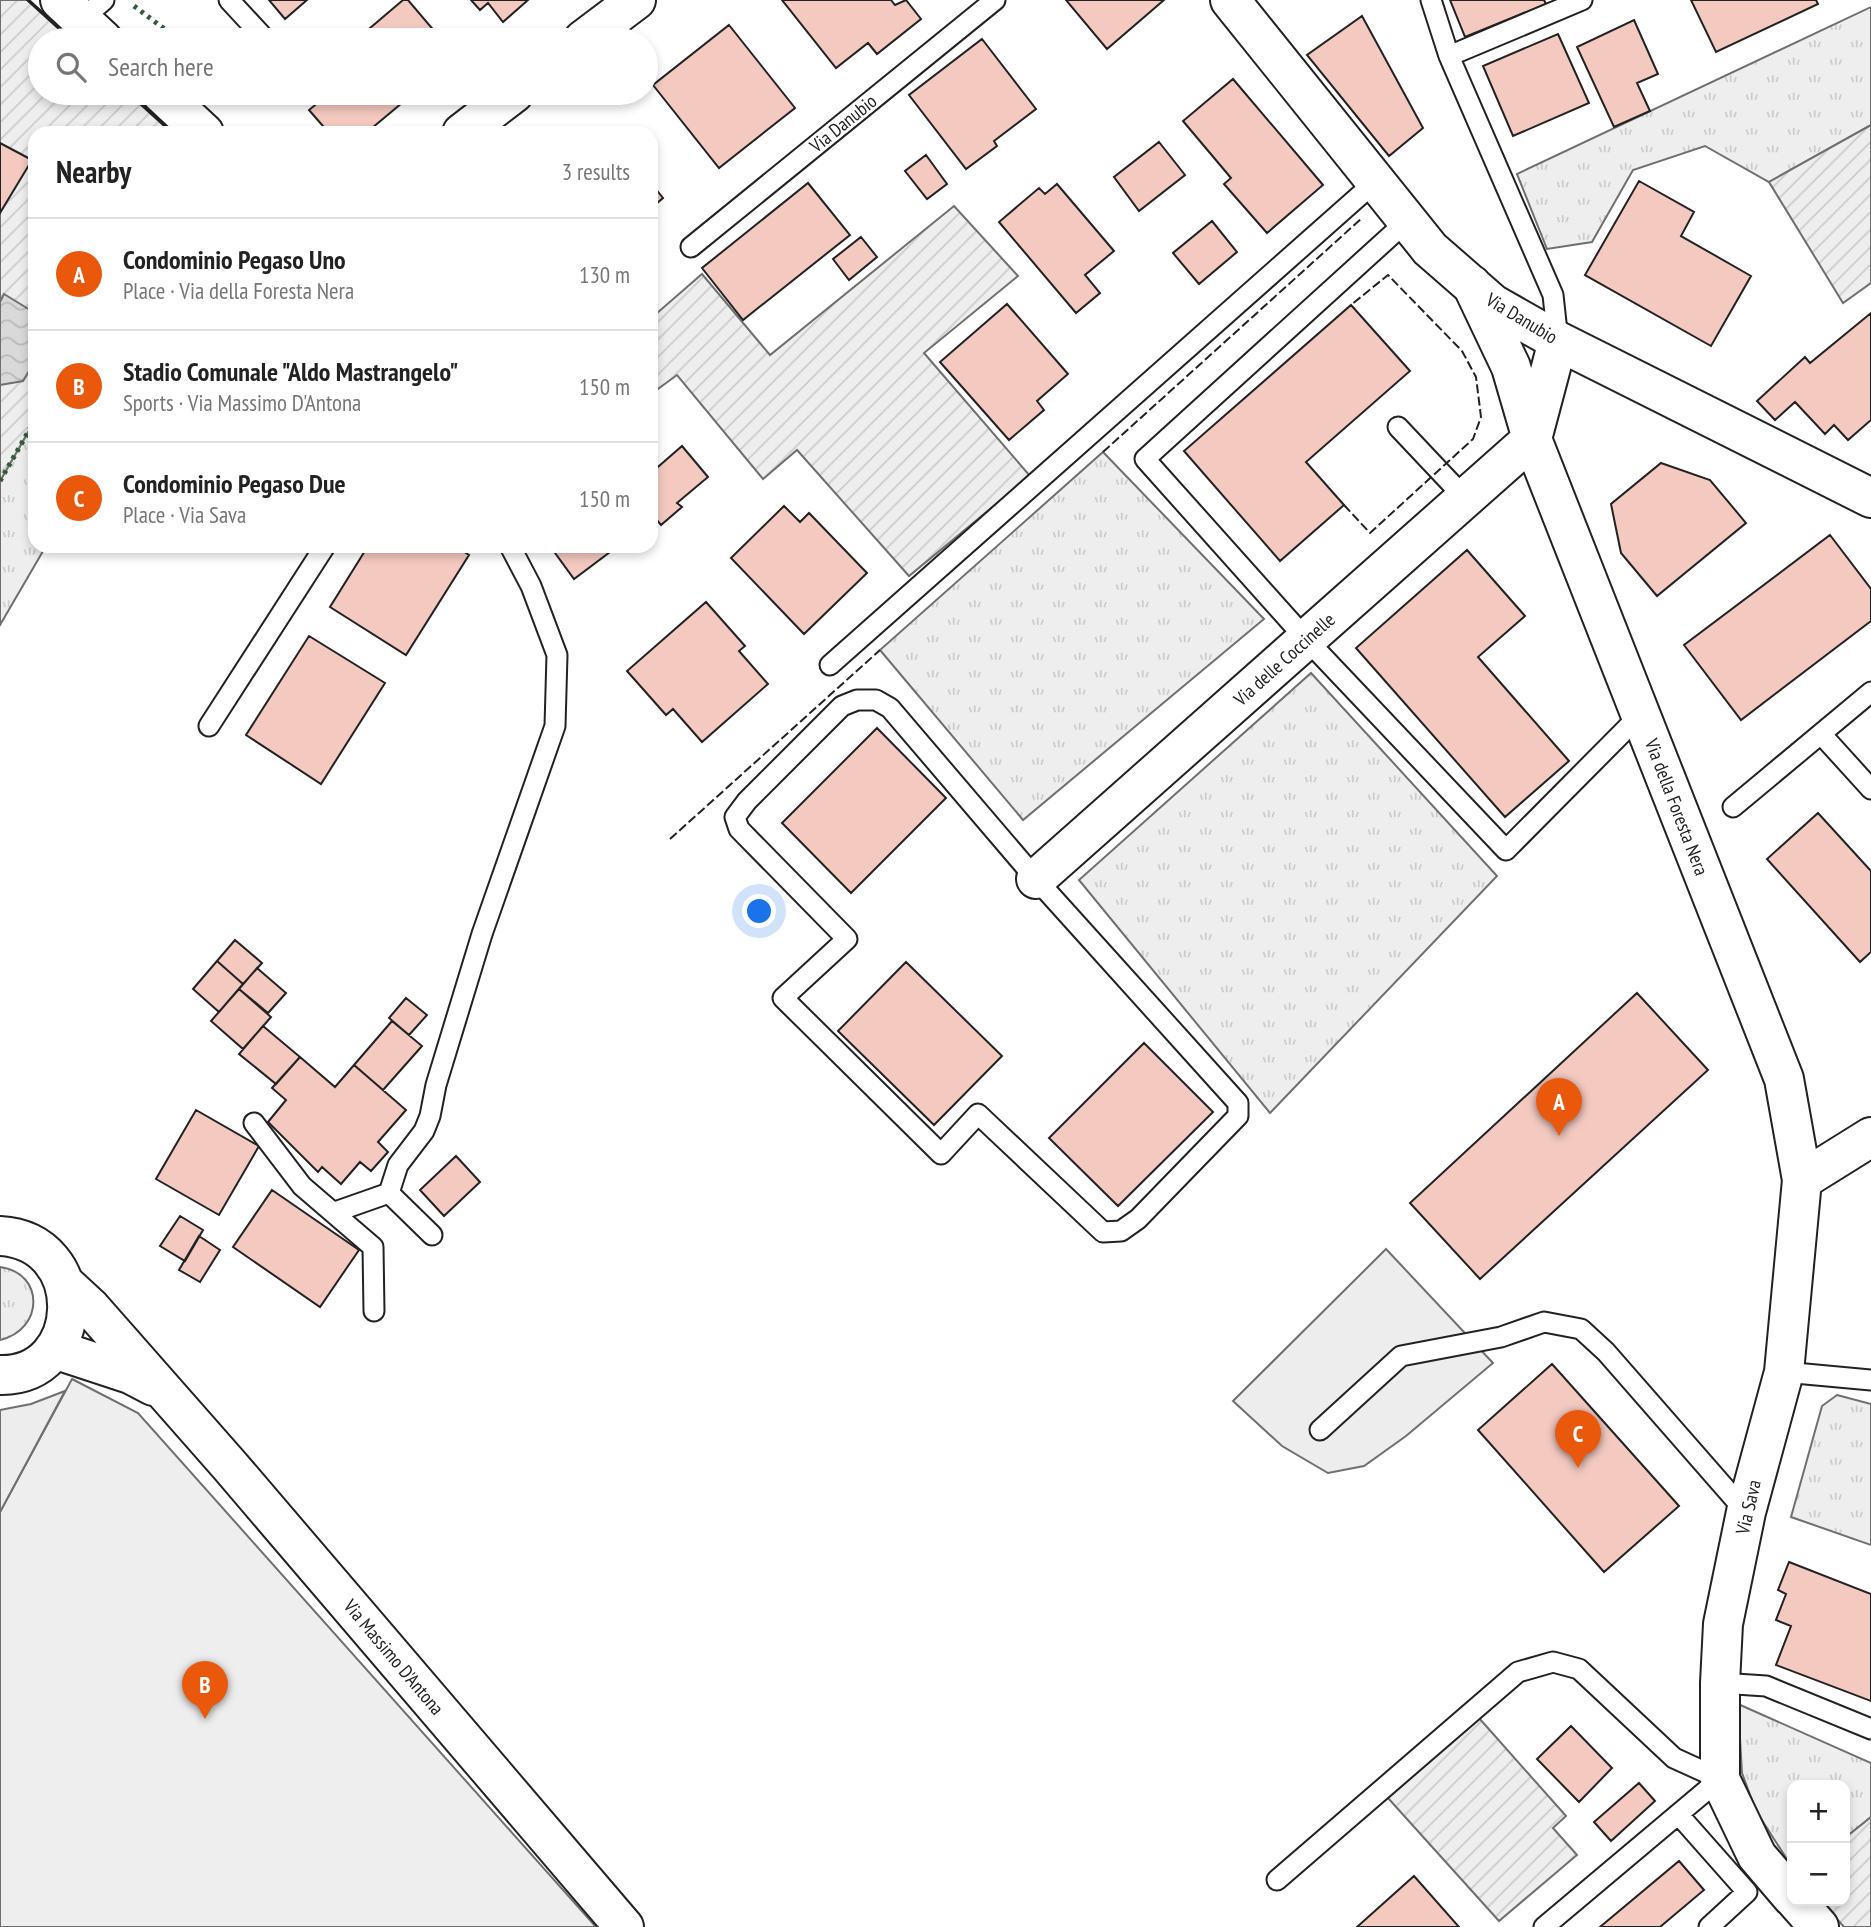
<!DOCTYPE html>
<html lang="en">
<head>
<meta charset="utf-8">
<style>
	:root { --surface:#fff; --page:#f6f6f6; --text:#222; --muted:#767676; --line:#e0e0e0; --accent:#ea580c }
	body { margin:0; font-family:"PT Sans Narrow",sans-serif; background:var(--page); color:var(--text) }
	.controls { position:absolute; right:21px; bottom:21px; display:grid; overflow:hidden; border-radius:14px; box-shadow:0 4px 10px #0003 }
	.controls button { width:63px; height:63px; display:grid; place-items:center; padding:0; border:0; border-bottom:2px solid var(--line); background:var(--surface); color:var(--text); font:35px sans-serif }
	.you { position:absolute; left:760px; top:912px; width:24px; height:24px; margin:-18px; border:5px solid #fff; border-radius:50%; background:#1a73e8; box-shadow:0 0 0 10px #1a73e833 }
	.badge { display:grid; place-items:center; width:46px; height:46px; border-radius:50%; background:var(--accent); color:#fff; font-size:23px; font-weight:700 }
	.pin { position:absolute; translate:-50% -58px; filter:drop-shadow(0 2px 4px #0008) }
	.pin::after { content:''; position:absolute; top:37px; width:24px; height:21px; background:inherit; clip-path:polygon(0 0,100% 0,50% 100%) }
	.list { margin:0; padding:0; list-style:none }
	h2 { display:flex; justify-content:space-between; align-items:center; height:91px; margin:0; padding:0 28px; font-size:30px }
	h2 small { font-size:23px; font-weight:400; color:var(--muted) }
	.list li { display:grid; grid-template-columns:46px 1fr auto; gap:21px; align-items:center; box-sizing:border-box; height:112px; padding:0 28px; border-top:2px solid var(--line) }
	.list b { display:block; font-size:26px; white-space:nowrap }
	.list p { margin:0; font-size:23px; white-space:nowrap; color:var(--muted) }
	.list em { font-size:23px; font-style:normal; color:var(--muted) }
	.icon { flex:none; width:38px; height:38px; fill:none; stroke:currentColor; stroke-width:2; stroke-linecap:round; stroke-linejoin:round }
	.map { position:relative; flex:none; width:1871px; height:1927px; overflow:hidden }
	.search { position:absolute; background:var(--surface); box-shadow:0 4px 10px #0003; left:28px; top:28px; width:630px; height:77px; display:flex; align-items:center; gap:18px; box-sizing:border-box; padding:0 24px; border-radius:38px; color:var(--muted); font-size:26px }
	.panel { position:absolute; background:var(--surface); box-shadow:0 4px 10px #0003; left:28px; top:126px; width:630px; height:427px; border-radius:21px }
	.map>svg:first-child { display:block }
</style>
</head>
<body>
<div class="map">
<svg width="1871" height="1927" viewBox="0 0 1871 1927">
	<defs>
		<pattern id="grass-tufts" width="24" height="20" patternUnits="userSpaceOnUse" patternTransform="scale(1.75)"><rect width="24" height="20" fill="#eee"/><path d="M3 7l-1-3M5 7V3M7 7l1-3M15 17l-1-3M17 17v-4M19 17l1-3" fill="none" stroke="#ccc"/></pattern>
		<pattern id="garden-furrows" width="10" height="10" patternUnits="userSpaceOnUse" patternTransform="scale(1.75)"><rect width="10" height="10" fill="#eee"/><path d="M-1 1l2-2M0 10L10 0M9 11l2-2" fill="none" stroke="#ccc"/></pattern>
		<pattern id="water-waves" width="16" height="10" patternUnits="userSpaceOnUse" patternTransform="scale(1.75)"><rect width="16" height="10" fill="#d9d9d9"/><path d="M0 5q4-4 8 0t8 0" fill="none" stroke="#bababa"/></pattern>
	</defs>
	<rect width="100%" height="100%" fill="#fff"/>
	<path fill="url(#grass-tufts)" stroke="#6f6f6f" stroke-width="2" d="M 1871,7 L 1871,125 L 1769,182 L 1705,146 L 1633,170 L 1592,242 L 1547,249 L 1517,174 Z
		M 35,420 L 35,546 L 46,546 L 0,625 L 0,481 Z
		M 1103,452 L 1264,619 L 1023,820 L 880,650 Z
		M 1311,673 L 1497,876 L 1270,1113 L 1079,880 Z
		M 0,1267 C 45,1273 44,1330 0,1340 Z
		M 1837,1395 L 1871,1404 L 1871,1545 L 1791,1517 L 1822,1406 Z
		M 1738,1704 L 1871,1763 L 1871,1817 L 1845,1838 L 1845,1785 L 1792,1785 L 1792,1867 L 1756,1811 L 1742,1773 Z"/>
	<path fill="url(#garden-furrows)" stroke="#6f6f6f" stroke-width="2" d="M 0,0 L 28,0 L 72,40 L 40,40 L 40,93 L 129,93 L 173,133 L 35,133 L 35,420 L 0,481 Z
		M 1871,125 L 1871,283 L 1843,303 L 1769,182 Z
		M 954,206 L 1018,276 L 924,353 L 1030,476 L 909,576 L 797,450 L 763,479 L 677,375 L 651,394 L 651,309 L 656,314 L 702,274 L 770,355 Z
		M 1479,1718 L 1566,1816 L 1553,1828 L 1577,1855 L 1499,1921 L 1388,1798 Z
		M 1871,1817 L 1871,1927 L 1844,1927 L 1821,1901 L 1845,1901 L 1845,1838 Z"/>
	<path fill="#eee" stroke="#6f6f6f" stroke-width="2" d="M 72,1379 L 138,1413 L 596,1927 L 0,1927 L 0,1512 Z"/>
	<path fill="#ededed" stroke="#6f6f6f" stroke-width="2" d="M 1386,1249 L 1493,1363 L 1406,1436 L 1364,1466 L 1328,1473 L 1282,1446 L 1233,1401 Z
		M 65,1391 L 0,1512 L 0,1410 L 31,1404 Z"/>
	<path fill="url(#water-waves)" stroke="#6f6f6f" stroke-width="2" d="M 4,294 L 35,313 L 35,361 L 23,381 L 0,385 L 0,302 Z"/>
	<path fill="#f3c9c0" stroke="#222" stroke-width="2" d="M 269,0 L 307,0 L 285,19 Z
		M 403,0 L 408,0 L 442,40 L 356,40 Z
		M 471,0 L 528,0 L 503,22 L 488,3 L 480,10 Z
		M 782,0 L 891,0 L 895,5 L 906,0 L 921,19 L 877,54 L 868,43 L 836,68 Z
		M 1066,0 L 1164,0 L 1107,49 Z
		M 1450,0 L 1544,0 L 1546,4 L 1465,37 Z
		M 1691,0 L 1816,0 L 1818,4 L 1716,52 Z
		M 1362,16 L 1423,128 L 1389,156 L 1307,55 Z
		M 1634,20 L 1658,74 L 1637,83 L 1650,111 L 1614,127 L 1577,47 Z
		M 729,25 L 795,108 L 719,168 L 653,85 Z
		M 1558,34 L 1589,103 L 1513,136 L 1483,66 Z
		M 982,39 L 1036,109 L 994,141 L 997,146 L 966,169 L 909,95 Z
		M 1233,79 L 1323,185 L 1267,233 L 1224,184 L 1231,178 L 1183,121 Z
		M 313,93 L 414,93 L 366,133 L 329,133 L 309,110 L 320,101 Z
		M 1159,142 L 1185,175 L 1139,211 L 1114,177 Z
		M 0,143 L 32,160 L 0,213 Z
		M 926,155 L 947,184 L 927,199 L 905,171 Z
		M 1639,181 L 1694,212 L 1681,236 L 1751,276 L 1711,346 L 1585,275 Z
		M 651,183 L 663,198 L 651,208 Z
		M 808,183 L 850,235 L 743,320 L 702,268 Z
		M 1057,184 L 1114,251 L 1085,275 L 1100,293 L 1076,313 L 999,222 L 1039,188 L 1045,194 Z
		M 1212,221 L 1237,252 L 1199,284 L 1173,253 Z
		M 861,237 L 877,257 L 849,280 L 833,259 Z
		M 1007,304 L 1068,374 L 1037,401 L 1044,410 L 1009,440 L 940,362 Z
		M 1351,305 L 1410,371 L 1306,462 L 1344,505 L 1280,561 L 1184,451 Z
		M 1871,313 L 1871,420 L 1848,440 L 1834,425 L 1825,434 L 1795,402 L 1775,420 L 1757,401 L 1805,357 L 1810,363 Z
		M 682,446 L 708,477 L 677,503 L 682,507 L 661,525 L 651,513 L 651,473 Z
		M 1661,463 L 1710,480 L 1746,523 L 1657,596 L 1621,553 L 1611,504 Z
		M 784,506 L 800,522 L 809,513 L 867,573 L 804,634 L 731,558 Z
		M 1830,535 L 1871,589 L 1871,621 L 1741,720 L 1684,645 Z
		M 368,546 L 455,546 L 469,555 L 406,655 L 330,607 Z
		M 550,546 L 618,546 L 574,579 Z
		M 1467,550 L 1525,616 L 1478,657 L 1569,761 L 1505,817 L 1356,648 Z
		M 706,602 L 745,646 L 739,651 L 768,684 L 702,742 L 673,709 L 666,715 L 627,671 Z
		M 309,636 L 385,683 L 321,784 L 246,735 Z
		M 877,728 L 946,798 L 851,893 L 782,823 Z
		M 1818,813 L 1871,871 L 1871,952 L 1860,962 L 1767,859 Z
		M 235,940 L 262,963 L 243,984 L 217,961 Z
		M 217,961 L 243,984 L 219,1012 L 193,989 Z
		M 906,962 L 1002,1056 L 934,1125 L 838,1031 Z
		M 257,968 L 286,993 L 268,1013 L 239,989 Z
		M 239,989 L 271,1017 L 243,1049 L 211,1021 Z
		M 1637,993 L 1708,1070 L 1480,1279 L 1410,1203 Z
		M 406,998 L 427,1015 L 409,1035 L 389,1018 Z
		M 392,1021 L 422,1046 L 383,1090 L 354,1065 Z
		M 263,1026 L 300,1057 L 276,1084 L 239,1054 Z
		M 1144,1043 L 1213,1112 L 1118,1206 L 1049,1138 Z
		M 300,1057 L 335,1087 L 354,1065 L 406,1110 L 378,1142 L 388,1152 L 371,1171 L 360,1162 L 341,1184 L 322,1167 L 318,1172 L 268,1122 L 286,1100 L 272,1088 Z
		M 196,1110 L 259,1146 L 219,1215 L 156,1179 Z
		M 456,1156 L 480,1182 L 444,1216 L 420,1190 Z
		M 272,1190 L 359,1250 L 320,1307 L 233,1247 Z
		M 180,1216 L 203,1230 L 185,1261 L 160,1246 Z
		M 199,1236 L 220,1250 L 200,1282 L 179,1270 Z
		M 1552,1364 L 1679,1506 L 1604,1572 L 1478,1430 Z
		M 1789,1562 L 1871,1594 L 1871,1701 L 1776,1665 L 1791,1626 L 1776,1620 L 1786,1594 L 1778,1590 Z
		M 1571,1726 L 1612,1768 L 1579,1802 L 1537,1759 Z
		M 1639,1783 L 1655,1801 L 1611,1841 L 1594,1822 Z
		M 1679,1861 L 1704,1890 L 1660,1927 L 1600,1927 Z
		M 1414,1876 L 1459,1927 L 1357,1927 Z"/>
	<g fill="none" stroke-linecap="round" stroke-linejoin="round">
		<defs>
			<path id="service" d="M 229,0 L 266,40
				M 1431,0 L 1449,56 L 1553,295 L 1558,341
				M 81,20 L 104,0
				M 1449,56 L 1582,0
				M 1407,221 L 1145,459 L 1306,639 L 1506,850 L 1641,714
				M 691,247 L 995,0
				M 1398,427 L 1465,498
				M 830,665 L 1375,182
				M 857,700 L 876,700 L 890,708 L 1036,879 L 1238,1103 L 1238,1116 L 1138,1219 L 1121,1231 L 1103,1232 L 978,1114 L 941,1154 L 783,998 L 847,939 L 739,829 L 735,817 L 747,801 L 842,706 Z
				M 209,726 L 325,546
				M 1821,734 L 1871,789
				M 1733,807 L 1871,692
				M 254,1123 L 302,1186 L 373,1247 L 374,1311
				M 335,1212 L 389,1193
				M 432,1235 L 389,1193 L 398,1165 L 424,1131 L 430,1116 L 436,1085 L 482,934 L 555,726 L 557,655 L 531,586 L 510,546
				M 1784,1372 L 1871,1380
				M 1320,1430 L 1401,1356 L 1501,1337 L 1544,1322 L 1581,1329 L 1606,1352 L 1746,1512
				M 1720,1683 L 1766,1686 L 1871,1729
				M 1678,1814 L 1747,1892 L 1709,1927
				M 1277,1880 L 1518,1672 L 1553,1662 L 1579,1669 L 1674,1758 L 1720,1779 L 1544,1927"/>
			<path id="minor" d="M 60,0 L 103,40
				M 1230,0 L 1430,249 L 1493,304 L 1558,341 L 1871,498
				M 583,40 L 636,0
				M 161,93 L 204,133
				M 462,133 L 514,93
				M 1558,341 L 1532,439 L 1784,1079 L 1802,1180
				M 1036,879 L 1532,439 L 1511,367 L 1472,285
				M 0,1236 C 92,1241 87,1377 0,1375
				M 65,1284 L 91,1308 L 230,1466 L 624,1927
				M 54,1349 L 130,1374 L 153,1386
				M 1792,1897 L 1757,1856 L 1720,1779 L 1720,1683 L 1723,1624 L 1746,1512 L 1784,1372 L 1802,1180 L 1871,1137
				M 1796,1901 L 1819,1927"/>
		</defs>
		<use href="#service" stroke="#222" stroke-width="23"/>
		<use href="#minor" stroke="#222" stroke-width="42"/>
		<use href="#service" stroke="#fff" stroke-width="19"/>
		<use href="#minor" stroke="#fff" stroke-width="38"/>
		<path stroke="#2f5e38" stroke-width="5" stroke-dasharray="3.5 5" stroke-linecap="butt" d="M 134,6 L 179,40
			M 0,481 L 35,420"/>
		<path stroke="#222" stroke-width="2" stroke-dasharray="9 3.5" stroke-linecap="butt" d="M 1103,452 L 1362,218
			M 1344,505 L 1370,533 L 1473,439 L 1481,417 L 1476,377 L 1462,351 L 1388,275 L 1351,305
			M 670,839 L 880,650"/>
		<path stroke="#222" stroke-width="3.5" d="M 28,0 L 72,40
			M 129,93 L 173,133"/>
	</g>
	<g text-anchor="middle" dominant-baseline="central" stroke-width="5" stroke-linejoin="round" paint-order="stroke">
		<g font-size="19" fill="#222" stroke="#fff">
			<text transform="translate(843 123) rotate(-39)">Via Danubio</text>
			<text transform="translate(1522 318) rotate(31)">Via Danubio</text>
			<text transform="translate(1284 659) rotate(-42)">Via delle Coccinelle</text>
			<text transform="translate(1677 807) rotate(69)">Via della Foresta Nera</text>
			<text transform="translate(1748 1507) rotate(-77)">Via Sava</text>
			<text transform="translate(394 1657) rotate(50)">Via Massimo D'Antona</text>
		</g>
	</g>
</svg>
<div class="controls">
<button>+</button>
<button>−</button>
</div>
<div class="you"></div>
<div class="pin badge" style="left:1559px;top:1136px">A</div>
<div class="pin badge" style="left:205px;top:1719px">B</div>
<div class="pin badge" style="left:1578px;top:1468px">C</div>
<div class="search"><svg class="icon" aria-label="search" viewBox="0 0 24 24"><circle cx="10" cy="10" r="6"/><path d="M15 15l6 6"/></svg>Search here</div>
<section class="panel">
<h2>Nearby<small>3 results</small></h2>
<ul class="list">
<li><span class="badge">A</span><div><b>Condominio Pegaso Uno</b><p>Place · Via della Foresta Nera</p></div><em>130 m</em></li>
<li><span class="badge">B</span><div><b>Stadio Comunale &quot;Aldo Mastrangelo&quot;</b><p>Sports · Via Massimo D'Antona</p></div><em>150 m</em></li>
<li><span class="badge">C</span><div><b>Condominio Pegaso Due</b><p>Place · Via Sava</p></div><em>150 m</em></li>
</ul>
</section>
</div>
</body>
</html>
